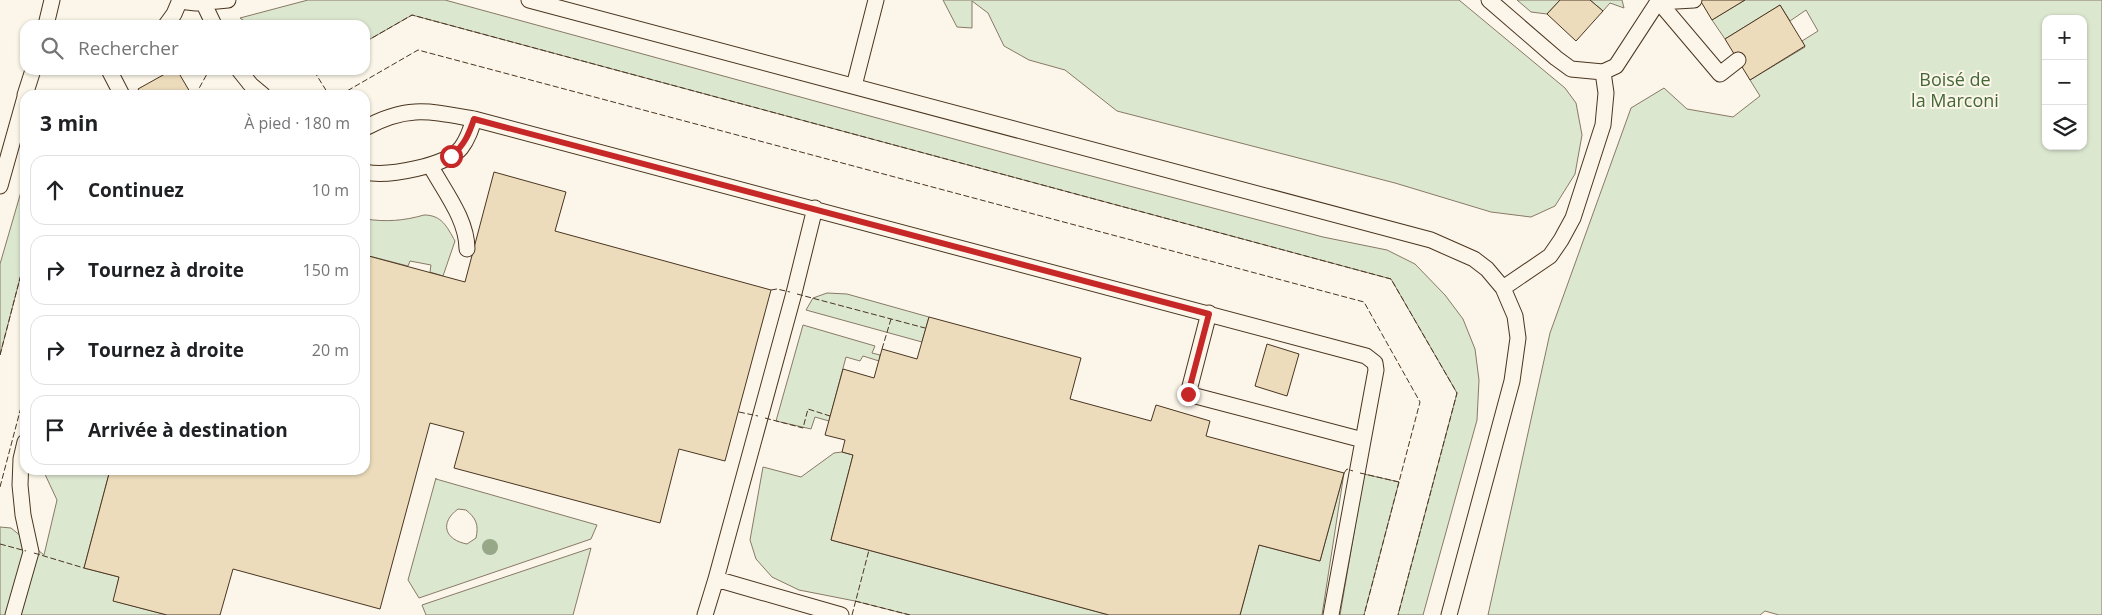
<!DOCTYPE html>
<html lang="fr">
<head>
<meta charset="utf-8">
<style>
	:root { --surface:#fff; --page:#f2f2f2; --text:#202124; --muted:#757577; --line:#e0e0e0 }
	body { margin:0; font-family:"Open Sans",sans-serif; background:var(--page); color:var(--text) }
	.controls { position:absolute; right:15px; top:15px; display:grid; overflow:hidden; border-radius:10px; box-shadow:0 1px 4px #0004 }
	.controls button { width:45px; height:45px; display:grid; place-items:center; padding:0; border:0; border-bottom:1px solid var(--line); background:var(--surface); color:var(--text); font:25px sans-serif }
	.stop { position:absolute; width:15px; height:15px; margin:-11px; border:4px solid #c62828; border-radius:50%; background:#fff }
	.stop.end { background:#c62828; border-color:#fff; box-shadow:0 1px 5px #0008 }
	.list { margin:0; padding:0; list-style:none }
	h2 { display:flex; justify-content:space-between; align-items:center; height:65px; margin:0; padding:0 20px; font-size:21px }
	h2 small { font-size:16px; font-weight:400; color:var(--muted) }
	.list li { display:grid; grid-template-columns:32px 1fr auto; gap:15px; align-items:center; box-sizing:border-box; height:70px; margin:0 10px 10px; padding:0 10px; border:1px solid var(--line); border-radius:15px }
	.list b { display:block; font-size:19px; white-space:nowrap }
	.list em { font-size:16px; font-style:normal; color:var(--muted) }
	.icon { flex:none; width:28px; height:28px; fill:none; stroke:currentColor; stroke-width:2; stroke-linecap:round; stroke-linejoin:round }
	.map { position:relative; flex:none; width:2102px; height:615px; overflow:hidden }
	.search { position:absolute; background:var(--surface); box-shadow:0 1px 4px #0004; left:20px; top:20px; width:350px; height:55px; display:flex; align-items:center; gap:12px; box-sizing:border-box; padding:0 18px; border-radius:15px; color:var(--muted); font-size:19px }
	.panel { position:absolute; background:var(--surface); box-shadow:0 1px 4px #0004; left:20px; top:90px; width:350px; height:385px; border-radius:15px }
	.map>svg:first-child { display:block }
</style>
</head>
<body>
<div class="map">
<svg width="2102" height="615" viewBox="0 0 2102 615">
	<rect width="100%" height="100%" fill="#fbf6e9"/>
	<path fill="#dce7d0" stroke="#887966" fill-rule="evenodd" d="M 308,0 L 445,0 L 1042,163 L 1323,237 L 1387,250 L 1415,264 L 1445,295 L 1463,319 L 1475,349 L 1479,380 L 1477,420 L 1423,615 L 1398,615 L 1457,393 L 1391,279 L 412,15 L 365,42 L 365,25 L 250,25 L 240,18 Z
		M 943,0 L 1459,0 L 1565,88 L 1576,103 L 1582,135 L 1575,174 L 1555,206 L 1531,217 L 1491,212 L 1395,183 L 1117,111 L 1065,70 L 1029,60 L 1004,46 L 988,13 L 972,1 L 972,28 L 957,27 Z
		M 1517,0 L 1560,0 L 1547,14 L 1531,12 Z
		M 1590,0 L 1622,0 L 1624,8 L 1610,3 L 1603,11 Z
		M 1745,0 L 2102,0 L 2102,615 L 1779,615 L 1765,611 L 1760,615 L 1488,615 L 1550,333 L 1631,108 L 1664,88 L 1687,109 L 1733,117 L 1760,96 L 1750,80 L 1805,47 L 1802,41 L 1818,31 L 1806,10 L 1790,21 L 1780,5 L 1725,39 L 1712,20 ZM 2046,19 L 2083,19 L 2083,146 L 2046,146 Z
		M 25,178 L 25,259 L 0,355 L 0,264 Z
		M 424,215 C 442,215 447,227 455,241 L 443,276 L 430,272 L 431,265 L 410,261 L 408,266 L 365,255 L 365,219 C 386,222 403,221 424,215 Z
		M 827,293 L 847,294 L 929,317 L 922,342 L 806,310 L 813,298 Z
		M 803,325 L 875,346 L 872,353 L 880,355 L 879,361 L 863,356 L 860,361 L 846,357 L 829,421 L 815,417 L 811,429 L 776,421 Z
		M 842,452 L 853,455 L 831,540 L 1109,615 L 910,615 L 855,601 L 799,590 L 772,577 L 756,559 L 750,540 L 763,467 L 801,477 L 834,453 Z
		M 43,470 L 110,470 L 84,568 L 119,577 L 114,601 L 167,615 L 0,615 L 0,527 L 11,528 L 44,555 L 57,500 Z
		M 1344,473 L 1322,615 L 1240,615 L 1259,545 L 1320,561 Z
		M 1364,474 L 1399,482 L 1364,615 L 1340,615 Z
		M 436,478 L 436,479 L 597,525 L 591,539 L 419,598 L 408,580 ZM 458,509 L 466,510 C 476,518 479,525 476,538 L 467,544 C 445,540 439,523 458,509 Z
		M 591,548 L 573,615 L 426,615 L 422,605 Z"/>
	<path fill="#ecdcbc" stroke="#4a3520" d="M 1560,0 L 1590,0 L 1603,11 L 1576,41 L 1547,14 Z
		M 1700,0 L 1745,0 L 1712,20 Z
		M 1780,5 L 1805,46 L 1750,80 L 1725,39 Z
		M 172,70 L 177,70 L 190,92 L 197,92 L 199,95 L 142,95 L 138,89 Z
		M 494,172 L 566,192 L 555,231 L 771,290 L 725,461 L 679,449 L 660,523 L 454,468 L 464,432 L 430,423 L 380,609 L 233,569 L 220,615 L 167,615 L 113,601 L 119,577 L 84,568 L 110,470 L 365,470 L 365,255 L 465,282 Z
		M 929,317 L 1081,358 L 1070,399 L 1151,421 L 1156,405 L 1210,421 L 1206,436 L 1344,473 L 1320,561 L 1259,545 L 1240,615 L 1109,615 L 831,540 L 853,455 L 842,452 L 845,440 L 825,435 L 843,369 L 874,378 L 882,349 L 917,359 Z
		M 1267,344 L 1299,354 L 1287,396 L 1255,386 Z"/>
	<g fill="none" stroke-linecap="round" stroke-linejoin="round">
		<defs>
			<path id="service" d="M 529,0 L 1431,240 L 1474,259 L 1487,269 L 1503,288 L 1515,316 L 1518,338 L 1512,381 L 1449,615
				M 1489,0 L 1556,58 L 1571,69 L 1603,72 L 1616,66 L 1659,0
				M 179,1 L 196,3 L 228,0
				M 203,2 L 214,25
				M 1659,2 L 1720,74 L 1738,60
				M 1659,2 L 1694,0
				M 46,25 L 52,0
				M 166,25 L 174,14 L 180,0
				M 109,70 L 122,95
				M 239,70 L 251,85 L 263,95
				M 854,86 L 876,0
				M 25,95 L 33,70
				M 365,128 C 407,105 429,111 474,119 L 1366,356 L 1375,363 L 1376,370 L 1331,615
				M 430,165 C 444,191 467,219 467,249
				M 365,172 C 388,177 446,166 461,148 C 468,139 471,129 474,119
				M 0,186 L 25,97
				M 815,208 L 794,293 L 716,579 L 841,615
				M 1503,288 L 1550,256 L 1561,240 L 1573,218 L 1603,125 L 1606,93 L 1603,72
				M 1209,313 L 1188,394 L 1363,440
				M 13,615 L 31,552 L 23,515 L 20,485 L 21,459 L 25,442
				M 705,615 L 716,579"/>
		</defs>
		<use href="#service" stroke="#4a3520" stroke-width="17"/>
		<use href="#service" stroke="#fbf6e9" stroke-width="15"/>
		<path stroke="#4a3520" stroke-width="1" stroke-dasharray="6 2.5" stroke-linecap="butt" d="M 242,25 L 246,22 L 250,25
			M 365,42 L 412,15 L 1391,279 L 1457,393 L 1398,615
			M 309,70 L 312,73 L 317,70
			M 314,71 L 329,95
			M 199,95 L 197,92 L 207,74 L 205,70
			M 340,95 L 418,50 L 1364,302 L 1420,402 L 1364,615
			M 771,290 L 777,289 L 790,292
			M 797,294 L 925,328
			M 882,349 L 891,319
			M 0,355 L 25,259
			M 739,412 L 758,416
			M 765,418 L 803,428 L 808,409 L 830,416
			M 1344,473 L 1347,469 L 1353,471
			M 1360,473 L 1399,482
			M 0,487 L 25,392
			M 0,544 L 26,551
			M 34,553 L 84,568
			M 855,601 L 910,615
			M 852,615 L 869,550"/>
	</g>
	<circle fill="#96a887" cx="490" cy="547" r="8"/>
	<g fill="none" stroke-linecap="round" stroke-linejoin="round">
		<path stroke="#c62828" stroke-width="6" d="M 451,156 C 464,146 469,134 474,119 L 1209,314 L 1188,394"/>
	</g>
	<g text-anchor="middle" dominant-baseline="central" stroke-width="4" stroke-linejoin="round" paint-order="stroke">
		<g font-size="18" fill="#436837" stroke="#fbf6e9">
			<text x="1955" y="79">Boisé de<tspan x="1955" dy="21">la Marconi</tspan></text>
		</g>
	</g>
</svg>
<div class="controls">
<button>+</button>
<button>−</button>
<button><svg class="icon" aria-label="layers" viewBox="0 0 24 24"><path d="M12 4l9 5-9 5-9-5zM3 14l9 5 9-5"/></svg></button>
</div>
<div class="stop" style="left:451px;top:156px"></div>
<div class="stop end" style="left:1188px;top:394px"></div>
<div class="search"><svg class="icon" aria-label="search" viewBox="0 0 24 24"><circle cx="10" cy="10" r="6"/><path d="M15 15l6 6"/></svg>Rechercher</div>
<section class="panel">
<h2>3 min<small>À pied · 180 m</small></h2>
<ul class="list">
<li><svg class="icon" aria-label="ahead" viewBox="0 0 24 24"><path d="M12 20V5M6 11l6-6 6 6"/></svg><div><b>Continuez</b></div><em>10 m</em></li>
<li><svg class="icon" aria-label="right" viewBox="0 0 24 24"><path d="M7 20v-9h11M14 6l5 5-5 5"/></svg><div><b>Tournez à droite</b></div><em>150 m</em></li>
<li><svg class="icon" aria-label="right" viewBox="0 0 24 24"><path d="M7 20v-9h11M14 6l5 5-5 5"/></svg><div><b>Tournez à droite</b></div><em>20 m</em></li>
<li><svg class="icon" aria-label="arrive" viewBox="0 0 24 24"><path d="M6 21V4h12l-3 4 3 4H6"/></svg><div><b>Arrivée à destination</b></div></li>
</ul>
</section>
</div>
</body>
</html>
